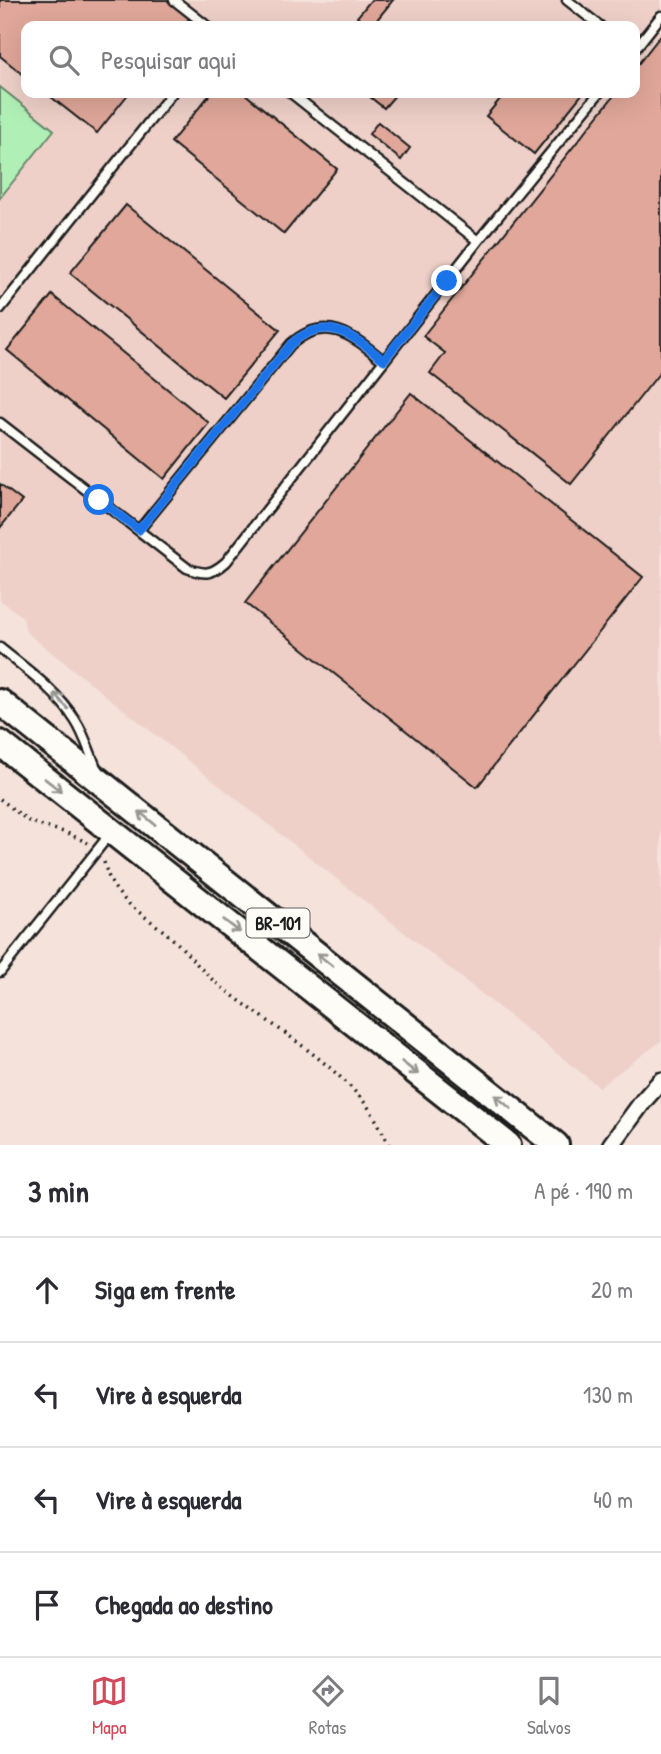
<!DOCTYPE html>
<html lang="pt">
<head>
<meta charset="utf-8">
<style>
	:root { --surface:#fff; --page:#f7f7f7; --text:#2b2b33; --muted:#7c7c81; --line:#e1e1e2; --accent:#d1495b }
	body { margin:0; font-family:"Patrick Hand",sans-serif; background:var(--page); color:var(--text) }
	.stop { position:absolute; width:21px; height:21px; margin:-16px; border:5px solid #1a73e8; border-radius:50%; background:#fff }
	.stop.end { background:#1a73e8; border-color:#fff; box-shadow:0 2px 7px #0008 }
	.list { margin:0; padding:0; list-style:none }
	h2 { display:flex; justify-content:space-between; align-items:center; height:91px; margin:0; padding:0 28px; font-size:30px }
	h2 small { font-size:23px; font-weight:400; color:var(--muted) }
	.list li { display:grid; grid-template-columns:46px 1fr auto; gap:21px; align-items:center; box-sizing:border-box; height:105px; padding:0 28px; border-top:2px solid var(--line) }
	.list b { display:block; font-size:26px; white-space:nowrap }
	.list em { font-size:23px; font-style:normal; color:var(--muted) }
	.icon { flex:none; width:38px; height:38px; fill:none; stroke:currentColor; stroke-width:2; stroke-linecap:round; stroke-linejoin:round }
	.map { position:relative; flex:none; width:661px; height:1145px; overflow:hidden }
	.search { position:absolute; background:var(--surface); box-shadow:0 7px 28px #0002; left:21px; right:21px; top:21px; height:77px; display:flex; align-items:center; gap:18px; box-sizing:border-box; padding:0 24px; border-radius:14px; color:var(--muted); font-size:26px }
	.sheet { height:511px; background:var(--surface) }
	nav { display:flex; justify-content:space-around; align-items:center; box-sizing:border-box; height:98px; border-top:2px solid var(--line); background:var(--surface); font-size:19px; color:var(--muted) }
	nav a { display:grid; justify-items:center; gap:4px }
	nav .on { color:var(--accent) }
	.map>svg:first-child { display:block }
</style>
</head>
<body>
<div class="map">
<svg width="661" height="1145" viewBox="0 0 661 1145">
	<rect width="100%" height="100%" fill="#f4e2db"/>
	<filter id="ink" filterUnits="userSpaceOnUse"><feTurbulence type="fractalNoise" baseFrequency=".0143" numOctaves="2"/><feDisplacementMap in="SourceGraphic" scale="14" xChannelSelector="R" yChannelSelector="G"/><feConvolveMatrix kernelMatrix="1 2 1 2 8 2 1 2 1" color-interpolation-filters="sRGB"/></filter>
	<g filter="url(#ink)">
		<path fill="#eed0c8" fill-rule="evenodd" d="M 0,0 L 661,0 L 661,1041 L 599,1087 L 26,632 L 23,617 L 0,600 ZM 26,26 L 635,26 L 635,93 L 26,93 Z"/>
		<path fill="#b0efb6" stroke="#668669" stroke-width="2" d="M 0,87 L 54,130 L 0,198 Z"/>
		<path fill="#e0a79a" stroke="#1c1c1c" stroke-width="2" d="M 0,0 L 167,0 L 190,18 L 183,26 L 26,26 L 26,77 L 0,56 Z
			M 371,0 L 393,0 L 372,26 L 368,26 L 357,17 Z
			M 661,35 L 661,371 L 571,484 L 430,373 L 445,353 L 423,336 L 616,93 L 635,93 L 635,68 Z
			M 46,93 L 129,93 L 97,133 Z
			M 211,93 L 244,93 L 337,169 L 284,234 L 171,142 Z
			M 365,93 L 397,93 L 384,108 Z
			M 505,93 L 583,93 L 534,154 L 486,116 Z
			M 378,122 L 410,148 L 401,160 L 369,134 Z
			M 126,205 L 280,330 L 224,398 L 70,273 Z
			M 52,295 L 209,423 L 164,479 L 7,350 Z
			M 411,393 L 643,577 L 477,787 L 245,603 Z
			M 0,484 L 22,501 L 0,528 Z"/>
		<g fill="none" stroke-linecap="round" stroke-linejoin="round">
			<defs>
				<path id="lane" d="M 174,0 L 207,26
					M 567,0 L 600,26
					M 635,49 L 661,16
					M 478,241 L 599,93
					M 0,309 L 172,93
					M 0,423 L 187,568 C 205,575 211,575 226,562 L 478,241 L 291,93
					M 139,530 L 291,344 C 327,313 353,336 384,361
					M 0,648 C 27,670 56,690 75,720 C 85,735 90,754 97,770
					M 0,972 L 110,834"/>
				<path id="street" d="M 611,1145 L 644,1100 L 661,1081"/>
				<path id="primary" d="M 0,702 L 556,1145
					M 0,743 L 508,1145"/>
			</defs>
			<use href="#lane" stroke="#1c1c1c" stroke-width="13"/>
			<use href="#street" stroke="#1c1c1c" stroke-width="21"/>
			<use href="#primary" stroke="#1c1c1c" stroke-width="30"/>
			<path stroke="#1c1c1c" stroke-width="3.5" stroke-dasharray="2 5" stroke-linecap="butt" d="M 0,799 L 30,822 L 67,833 L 88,843
				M 104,862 C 106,869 108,876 111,882 C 125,907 154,921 174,940 C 188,953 200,969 215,982 C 265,1022 324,1054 365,1103 C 375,1116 382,1131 389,1145"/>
			<use href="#lane" stroke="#fdfcf7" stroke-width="8"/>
			<use href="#street" stroke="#fdfcf7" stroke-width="16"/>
			<use href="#primary" stroke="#fdfcf7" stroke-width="24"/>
		</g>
		<defs><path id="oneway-shaft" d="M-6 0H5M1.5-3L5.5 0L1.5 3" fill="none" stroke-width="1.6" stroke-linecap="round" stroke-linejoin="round" transform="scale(1.75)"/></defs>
		<g stroke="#989794">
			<use href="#oneway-shaft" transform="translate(61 701) rotate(-131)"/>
			<use href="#oneway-shaft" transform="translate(53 785) rotate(38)"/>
			<use href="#oneway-shaft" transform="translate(147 818) rotate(-141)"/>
			<use href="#oneway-shaft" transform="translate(232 926) rotate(38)"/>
			<use href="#oneway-shaft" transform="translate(325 960) rotate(-141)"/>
			<use href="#oneway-shaft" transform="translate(410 1068) rotate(38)"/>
			<use href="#oneway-shaft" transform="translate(503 1102) rotate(-141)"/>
		</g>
	</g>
	<g fill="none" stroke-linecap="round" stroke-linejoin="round" filter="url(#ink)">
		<path stroke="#1a73e8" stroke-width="9" d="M 99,500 L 139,530 L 291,344 C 327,313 353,336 384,360 L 447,281"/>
	</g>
	<g text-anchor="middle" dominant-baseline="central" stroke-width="5" stroke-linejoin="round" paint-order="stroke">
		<rect fill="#fdfcf7" stroke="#605f5e" stroke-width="2" x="246.5" y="908.5" width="63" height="29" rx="5"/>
		<g font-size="18" font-weight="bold" fill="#1c1c1c">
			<text x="278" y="923">BR-101</text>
		</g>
	</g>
</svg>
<div class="stop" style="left:99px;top:500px"></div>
<div class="stop end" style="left:447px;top:281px"></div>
<div class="search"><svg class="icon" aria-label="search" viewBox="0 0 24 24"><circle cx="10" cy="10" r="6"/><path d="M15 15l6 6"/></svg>Pesquisar aqui</div>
</div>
<section class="sheet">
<h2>3 min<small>A pé · 190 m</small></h2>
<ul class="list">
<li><svg class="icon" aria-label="ahead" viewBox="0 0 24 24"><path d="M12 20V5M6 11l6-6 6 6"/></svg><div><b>Siga em frente</b></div><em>20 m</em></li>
<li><svg class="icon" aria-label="left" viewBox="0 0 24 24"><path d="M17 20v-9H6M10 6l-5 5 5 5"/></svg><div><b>Vire à esquerda</b></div><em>130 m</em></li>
<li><svg class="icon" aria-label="left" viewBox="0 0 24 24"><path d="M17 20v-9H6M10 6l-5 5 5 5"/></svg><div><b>Vire à esquerda</b></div><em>40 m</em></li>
<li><svg class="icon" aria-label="arrive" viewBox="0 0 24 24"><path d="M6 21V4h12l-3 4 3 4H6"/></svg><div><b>Chegada ao destino</b></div></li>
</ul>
</section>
<nav>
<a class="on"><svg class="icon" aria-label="map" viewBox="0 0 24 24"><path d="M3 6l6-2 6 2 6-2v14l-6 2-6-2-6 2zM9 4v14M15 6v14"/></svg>Mapa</a>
<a><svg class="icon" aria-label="directions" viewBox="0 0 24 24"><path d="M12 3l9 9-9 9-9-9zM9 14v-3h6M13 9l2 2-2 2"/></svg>Rotas</a>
<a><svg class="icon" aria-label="saved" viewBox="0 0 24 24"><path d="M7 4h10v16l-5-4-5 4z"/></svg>Salvos</a>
</nav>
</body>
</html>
